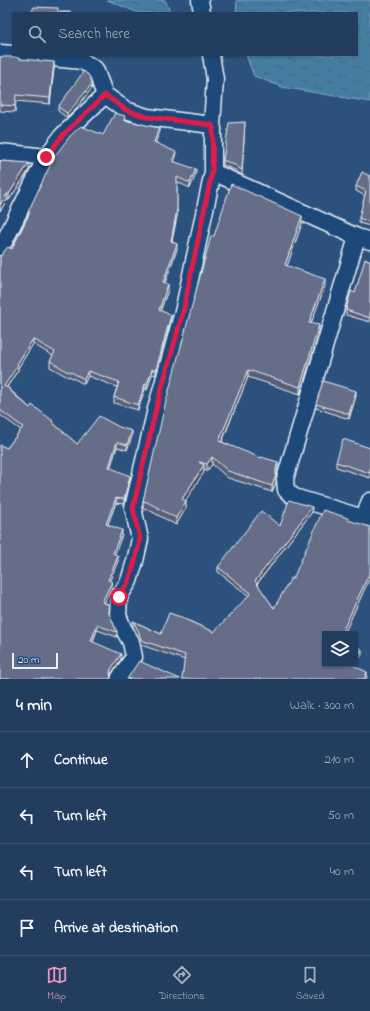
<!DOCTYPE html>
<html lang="en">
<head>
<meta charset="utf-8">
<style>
	:root { --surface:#223d5e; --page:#2e4867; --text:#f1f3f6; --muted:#a2aebc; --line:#3f5673; --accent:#e797bd }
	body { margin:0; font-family:"Indie Flower",sans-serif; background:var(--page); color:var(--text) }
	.controls { position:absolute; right:12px; bottom:12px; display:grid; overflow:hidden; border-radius:0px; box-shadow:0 1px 3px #0004 }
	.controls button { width:36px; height:36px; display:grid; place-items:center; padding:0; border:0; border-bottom:1px solid var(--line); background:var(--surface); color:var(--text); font:20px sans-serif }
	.scale { position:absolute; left:12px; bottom:10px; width:46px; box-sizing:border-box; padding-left:4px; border:2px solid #e8f1f8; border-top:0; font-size:11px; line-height:14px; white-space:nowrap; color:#e8f1f8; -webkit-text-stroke:3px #1f4a7a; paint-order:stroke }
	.stop { position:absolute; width:12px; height:12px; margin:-9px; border:3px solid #e11d48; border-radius:50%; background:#fff }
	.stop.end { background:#e11d48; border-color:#fff; box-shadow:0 1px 4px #0008 }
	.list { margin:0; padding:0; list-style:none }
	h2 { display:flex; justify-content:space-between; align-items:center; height:52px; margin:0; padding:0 16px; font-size:17px }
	h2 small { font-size:13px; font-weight:400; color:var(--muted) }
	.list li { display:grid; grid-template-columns:26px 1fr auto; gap:12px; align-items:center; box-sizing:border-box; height:56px; padding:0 16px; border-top:1px solid var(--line) }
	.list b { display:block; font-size:15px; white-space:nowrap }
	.list em { font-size:13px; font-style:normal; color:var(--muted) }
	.icon { flex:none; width:22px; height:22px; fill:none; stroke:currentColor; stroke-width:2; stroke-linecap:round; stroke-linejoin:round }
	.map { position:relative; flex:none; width:370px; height:679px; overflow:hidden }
	.search { position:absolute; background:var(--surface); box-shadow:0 1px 3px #0004; left:12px; right:12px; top:12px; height:44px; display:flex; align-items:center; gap:10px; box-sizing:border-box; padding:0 14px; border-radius:0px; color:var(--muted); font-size:15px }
	.sheet { height:276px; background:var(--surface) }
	nav { display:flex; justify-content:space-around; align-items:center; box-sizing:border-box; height:56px; border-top:1px solid var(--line); background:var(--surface); font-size:11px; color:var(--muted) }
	nav a { display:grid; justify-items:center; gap:2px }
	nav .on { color:var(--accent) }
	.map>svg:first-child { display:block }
</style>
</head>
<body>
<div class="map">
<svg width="370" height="679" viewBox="0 0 370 679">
	<defs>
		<pattern id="water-ripples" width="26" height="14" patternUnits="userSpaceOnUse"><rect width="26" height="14" fill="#457da0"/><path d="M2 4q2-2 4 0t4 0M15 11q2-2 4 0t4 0" fill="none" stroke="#456579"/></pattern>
	</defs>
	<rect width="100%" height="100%" fill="#2d517d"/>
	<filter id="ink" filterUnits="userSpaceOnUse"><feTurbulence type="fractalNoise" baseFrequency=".025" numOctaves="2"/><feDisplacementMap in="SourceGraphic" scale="8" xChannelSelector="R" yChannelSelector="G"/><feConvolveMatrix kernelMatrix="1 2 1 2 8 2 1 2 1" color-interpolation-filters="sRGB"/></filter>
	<g filter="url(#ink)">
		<path fill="url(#water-ripples)" stroke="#86abc3" d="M 107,0 L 165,0 L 171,13 L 139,13 Z
			M 237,0 L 370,0 L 370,102 L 282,87 L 254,76 L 246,55 L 357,55 L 357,13 L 236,13 Z"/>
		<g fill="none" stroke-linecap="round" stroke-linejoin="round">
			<defs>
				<path id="minor" d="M 200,0 L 202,13
					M 0,53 L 13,54
					M 21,55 L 82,61 L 95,69 L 105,95 L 126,110 L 147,117 L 212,125
					M 0,152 L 46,157
					M 213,172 L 357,237 L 370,241
					M 357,237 L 285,479 L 286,490 L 294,497 L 370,520
					M 0,247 L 5,240 L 46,157 L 63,135 L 105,95
					M 364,518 L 370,501
					M 119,679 L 122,674 L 134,657 L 131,642 L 123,628 L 118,615 L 119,597 L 129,581 L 135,561 L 140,539 L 133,508 L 156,409 L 183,312 L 213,172 L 213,129 L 212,125 L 215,79 L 211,55"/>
			</defs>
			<use href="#minor" stroke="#e8f1f8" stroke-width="19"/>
			<use href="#minor" stroke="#1f4a7a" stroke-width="16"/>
		</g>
		<path fill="#575e75" stroke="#e8f1f8" d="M 0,57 L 20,59 L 54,68 L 50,104 L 16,101 L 15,112 L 0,111 Z
			M 92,88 L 74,111 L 67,118 L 58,111 L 58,107 Z
			M 125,120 L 159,133 L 155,142 L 176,157 L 174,161 L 196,174 L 190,188 L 177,182 L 177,216 L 172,241 L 177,249 L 165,283 L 168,290 L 160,311 L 171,320 L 156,375 L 152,374 L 147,390 L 145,389 L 138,410 L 114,403 L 114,397 L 117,387 L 88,376 L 84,384 L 69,376 L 68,377 L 50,367 L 50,361 L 53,356 L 33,344 L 18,368 L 18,370 L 7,387 L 30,408 L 53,423 L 77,444 L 132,436 L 127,450 L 117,447 L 110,468 L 130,481 L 124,504 L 116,503 L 108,524 L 122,535 L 114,554 L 118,561 L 109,581 L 112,587 L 104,603 L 117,632 L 117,637 L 97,630 L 93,642 L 121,659 L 111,674 L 111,678 L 0,679 L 7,448 L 21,430 L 0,415 L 0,257 L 12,249 L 28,215 L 28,212 L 103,135 Z
			M 245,122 L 242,175 L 237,172 L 237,171 L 223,165 L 223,160 Z
			M 0,161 L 29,170 L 9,200 L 7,200 L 0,211 Z
			M 370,176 L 370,226 L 359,223 L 359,218 L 365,196 L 356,191 L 356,186 Z
			M 302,223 L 287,266 L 325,286 L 311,323 L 319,332 L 300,394 L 248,377 L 222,442 L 278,469 L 276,476 L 276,482 L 272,492 L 228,478 L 212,464 L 207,471 L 204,470 L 204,472 L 185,500 L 186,508 L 176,525 L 147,509 L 143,508 L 143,501 L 214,236 Z
			M 370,260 L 370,322 L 346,315 L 346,310 L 355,293 Z
			M 356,396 L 349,419 L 316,408 L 316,404 Z
			M 370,448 L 370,478 L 336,467 L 336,462 Z
			M 312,512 L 257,584 L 274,608 L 293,579 L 349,520 L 370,577 L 344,634 L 325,634 L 355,666 L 367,677 L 185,660 L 141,645 L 139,638 L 133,627 L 133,621 L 161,634 L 184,619 L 214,632 L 249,596 L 218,572 L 218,567 L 280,526 Z"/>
		<path fill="#474c5f" stroke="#e8f1f8" d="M 54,62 L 54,68 L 50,104 L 50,98 Z
			M 92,84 L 92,88 L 74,111 L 67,118 L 67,113 Z
			M 159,128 L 159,133 L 154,147 L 154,142 Z
			M 176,152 L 176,157 L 172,166 L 172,161 Z
			M 29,163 L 29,170 L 9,200 L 9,194 Z
			M 196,169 L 196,174 L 190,188 L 190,183 Z
			M 7,194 L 7,200 L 0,211 L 0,205 Z
			M 177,210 L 177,216 L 171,246 L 171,241 Z
			M 302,216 L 302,223 L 285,272 L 285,265 Z
			M 177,244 L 177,249 L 163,287 L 163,282 Z
			M 325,279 L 325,286 L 309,329 L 309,323 Z
			M 168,284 L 168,290 L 159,315 L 159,310 Z
			M 171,315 L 171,320 L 156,375 L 156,370 Z
			M 319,325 L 319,332 L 300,394 L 300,387 Z
			M 33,339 L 33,344 L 18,368 L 18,370 L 4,391 L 4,386 L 17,364 Z
			M 152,369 L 152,374 L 147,390 L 147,384 Z
			M 248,370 L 248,377 L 219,448 L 219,441 Z
			M 88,371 L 88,376 L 84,384 L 84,379 Z
			M 145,384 L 145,389 L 138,410 L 138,405 Z
			M 356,391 L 356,396 L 349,419 L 349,414 Z
			M 132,431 L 132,436 L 127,450 L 127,445 Z
			M 117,442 L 117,447 L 109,472 L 109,467 Z
			M 212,457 L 212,464 L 207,471 L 207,464 Z
			M 278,462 L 278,469 L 276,476 L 276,482 L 272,492 L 272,486 Z
			M 204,465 L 204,472 L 182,506 L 182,499 Z
			M 130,476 L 130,481 L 124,504 L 124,499 Z
			M 116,498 L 116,503 L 106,529 L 106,524 Z
			M 186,501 L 186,508 L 176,525 L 176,518 Z
			M 312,507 L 312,512 L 255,586 L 255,581 Z
			M 122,530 L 122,535 L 113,559 L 113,553 Z
			M 118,556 L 118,561 L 108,585 L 108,580 Z
			M 370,572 L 370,577 L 344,634 L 342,632 Z
			M 112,582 L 112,587 L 102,607 L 102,602 Z
			M 97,625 L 97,630 L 91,646 L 91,641 Z
			M 362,650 L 362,655 L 355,663 L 355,658 Z
			M 121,654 L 121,659 L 111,674 L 110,678 L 110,673 L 111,669 Z
			M 367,672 L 367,677 L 366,679 L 364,679 Z"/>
		<path fill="#656d88" stroke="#e8f1f8" d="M 34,7 L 58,8 L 58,12 L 72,12 L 72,13 L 31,13 Z
			M 0,57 L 16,57 L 20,59 L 54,62 L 50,98 L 16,95 L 15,106 L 0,105 Z
			M 84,71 L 90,77 L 92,84 L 74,106 L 67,113 L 58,107 Z
			M 115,113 L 125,116 L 124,120 L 159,128 L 154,142 L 176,152 L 172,161 L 196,169 L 190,183 L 177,177 L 177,210 L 171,241 L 177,244 L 163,282 L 168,284 L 159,310 L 171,315 L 156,370 L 152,369 L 147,384 L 145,384 L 138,405 L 114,397 L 119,382 L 88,371 L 84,379 L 69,371 L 68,372 L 50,361 L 55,352 L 33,339 L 17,364 L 18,365 L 4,386 L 10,389 L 9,390 L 30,408 L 32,405 L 53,421 L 52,422 L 77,444 L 99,416 L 119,427 L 132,431 L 127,445 L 117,442 L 109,467 L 130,476 L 124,499 L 116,498 L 106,524 L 122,530 L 113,553 L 118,556 L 108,580 L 112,582 L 102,602 L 109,605 L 109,613 L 117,632 L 97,625 L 91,641 L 121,654 L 111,669 L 110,673 L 111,678 L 111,679 L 0,679 L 0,445 L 7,448 L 23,427 L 0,410 L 0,257 L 5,250 L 8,247 L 12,249 L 30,212 L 28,212 L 54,157 L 70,136 L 81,126 L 103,135 Z
			M 245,122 L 242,170 L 237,167 L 237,166 L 223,160 L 229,123 Z
			M 0,161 L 29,163 L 9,194 L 7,194 L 0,205 Z
			M 362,172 L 370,176 L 370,222 L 359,218 L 366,191 L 356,186 Z
			M 231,184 L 302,216 L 285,265 L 325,279 L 309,323 L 319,325 L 300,387 L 248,370 L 219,441 L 261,458 L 261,457 L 278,462 L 276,469 L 276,475 L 272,486 L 228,471 L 212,457 L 207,464 L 199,462 L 204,465 L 182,499 L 186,501 L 176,518 L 147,502 L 143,501 L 165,405 L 211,236 L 214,236 Z
			M 365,259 L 370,260 L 370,318 L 346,310 L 351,291 L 355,293 Z
			M 323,381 L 356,391 L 349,414 L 316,404 Z
			M 343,439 L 370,448 L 370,473 L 336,462 Z
			M 289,500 L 312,507 L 255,581 L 274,608 L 291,578 L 293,579 L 323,510 L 345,517 L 349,519 L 348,520 L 370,527 L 370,572 L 342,632 L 344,634 L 325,634 L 325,664 L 354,664 L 355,665 L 354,666 L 367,672 L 364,679 L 182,679 L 185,655 L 141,640 L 139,632 L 133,621 L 161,634 L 169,613 L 184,618 L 184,619 L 214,632 L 251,593 L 218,567 L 261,511 L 280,526 Z
			M 355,644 L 362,650 L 355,658 Z
			M 139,661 L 180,679 L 127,679 Z"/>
	</g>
	<g fill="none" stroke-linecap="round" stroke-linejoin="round" filter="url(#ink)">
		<path stroke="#e11d48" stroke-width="5" d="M 46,157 L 63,135 L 105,95 L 126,110 L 147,117 L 212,125 L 213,129 L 212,172 L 183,312 L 156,409 L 133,508 L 140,539 L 135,561 L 129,581 L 119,597"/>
	</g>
</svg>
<div class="controls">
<button><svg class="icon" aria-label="layers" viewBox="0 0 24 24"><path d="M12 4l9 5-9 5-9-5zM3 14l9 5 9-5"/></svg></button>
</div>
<div class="scale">20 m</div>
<div class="stop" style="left:119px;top:597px"></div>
<div class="stop end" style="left:46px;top:157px"></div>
<div class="search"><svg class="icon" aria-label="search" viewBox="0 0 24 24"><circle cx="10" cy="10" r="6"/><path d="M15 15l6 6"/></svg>Search here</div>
</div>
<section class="sheet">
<h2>4 min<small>Walk · 300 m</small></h2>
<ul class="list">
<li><svg class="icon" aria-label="ahead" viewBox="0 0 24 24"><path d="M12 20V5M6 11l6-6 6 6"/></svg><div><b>Continue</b></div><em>210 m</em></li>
<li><svg class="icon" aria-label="left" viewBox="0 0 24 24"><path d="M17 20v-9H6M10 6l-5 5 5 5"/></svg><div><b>Turn left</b></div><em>50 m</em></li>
<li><svg class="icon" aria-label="left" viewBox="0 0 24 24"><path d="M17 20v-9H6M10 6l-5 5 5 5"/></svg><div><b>Turn left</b></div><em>40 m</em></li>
<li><svg class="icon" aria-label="arrive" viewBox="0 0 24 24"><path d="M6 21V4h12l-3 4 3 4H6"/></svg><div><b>Arrive at destination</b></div></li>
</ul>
</section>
<nav>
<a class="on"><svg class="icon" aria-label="map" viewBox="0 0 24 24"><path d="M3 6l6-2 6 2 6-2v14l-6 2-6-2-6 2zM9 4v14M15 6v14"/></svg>Map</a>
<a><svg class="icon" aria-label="directions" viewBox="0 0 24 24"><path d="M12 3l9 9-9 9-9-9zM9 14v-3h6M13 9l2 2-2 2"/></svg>Directions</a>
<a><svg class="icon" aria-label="saved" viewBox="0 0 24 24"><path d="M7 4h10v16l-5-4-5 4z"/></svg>Saved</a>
</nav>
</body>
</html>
